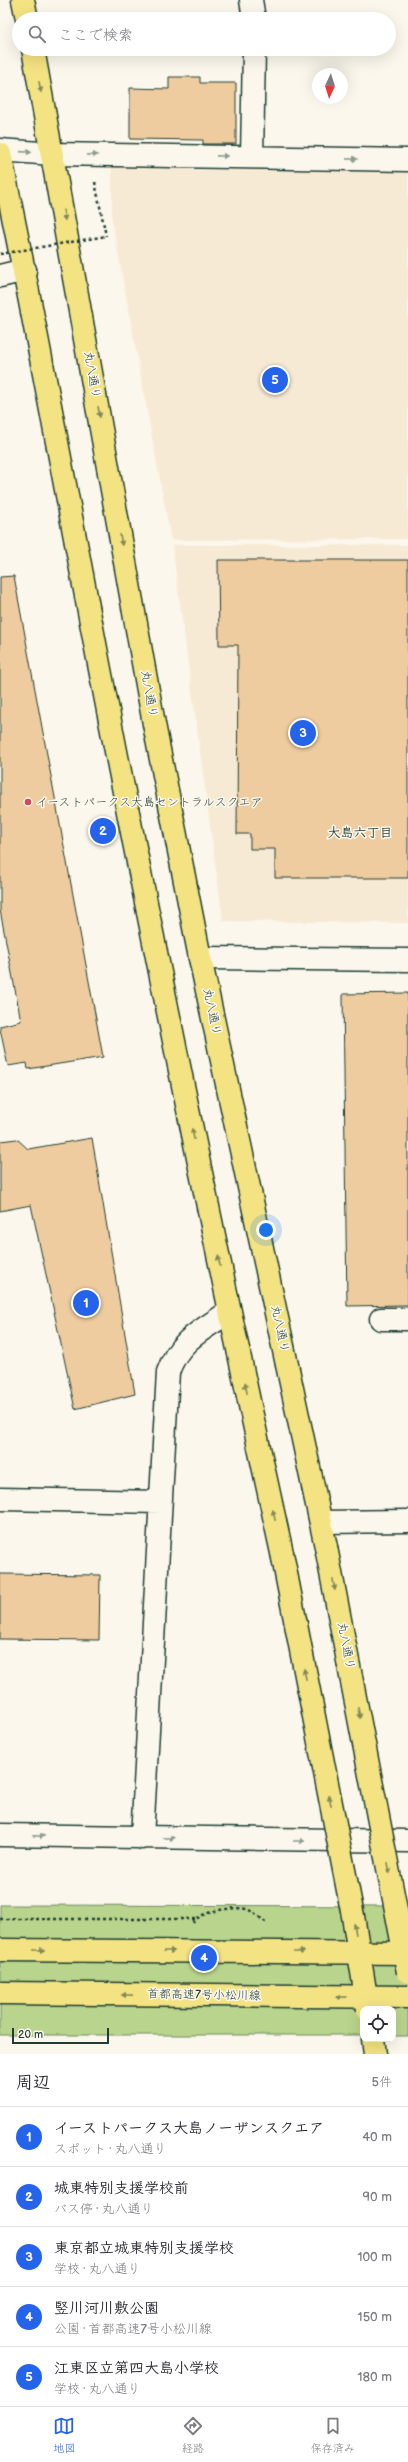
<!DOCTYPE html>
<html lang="ja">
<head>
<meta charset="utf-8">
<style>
	:root { --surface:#fff; --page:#f7f7f7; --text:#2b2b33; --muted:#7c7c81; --line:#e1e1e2; --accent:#2563eb }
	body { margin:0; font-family:"Balsamiq Sans","Klee One",sans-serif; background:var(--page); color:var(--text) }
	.controls { position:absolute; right:12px; bottom:12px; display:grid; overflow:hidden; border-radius:8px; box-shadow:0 4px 16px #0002 }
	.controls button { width:36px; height:36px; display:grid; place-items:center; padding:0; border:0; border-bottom:1px solid var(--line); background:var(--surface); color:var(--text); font:20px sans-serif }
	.compass { position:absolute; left:312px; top:68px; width:36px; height:36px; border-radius:50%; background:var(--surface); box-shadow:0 4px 16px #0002; rotate:184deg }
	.scale { position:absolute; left:12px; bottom:10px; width:97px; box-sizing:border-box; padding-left:4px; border:2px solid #1f3d34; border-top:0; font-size:11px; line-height:14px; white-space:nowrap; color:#1f3d34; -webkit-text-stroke:3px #fbf7ec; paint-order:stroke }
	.you { position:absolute; left:266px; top:1230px; width:14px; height:14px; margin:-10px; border:3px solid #fff; border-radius:50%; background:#1a73e8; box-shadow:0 0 0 6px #1a73e833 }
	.badge { display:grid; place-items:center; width:26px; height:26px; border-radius:50%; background:var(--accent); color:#fff; font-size:13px; font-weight:700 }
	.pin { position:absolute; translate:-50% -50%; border:2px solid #fff; box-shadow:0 1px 4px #0006 }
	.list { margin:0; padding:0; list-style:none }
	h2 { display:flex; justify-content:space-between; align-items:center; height:52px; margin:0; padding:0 16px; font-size:17px }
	h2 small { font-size:13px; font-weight:400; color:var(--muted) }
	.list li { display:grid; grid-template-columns:26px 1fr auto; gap:12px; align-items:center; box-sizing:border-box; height:60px; padding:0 16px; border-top:1px solid var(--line) }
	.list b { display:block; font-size:15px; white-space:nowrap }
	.list p { margin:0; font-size:13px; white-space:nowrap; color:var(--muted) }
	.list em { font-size:13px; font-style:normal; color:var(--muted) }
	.icon { flex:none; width:22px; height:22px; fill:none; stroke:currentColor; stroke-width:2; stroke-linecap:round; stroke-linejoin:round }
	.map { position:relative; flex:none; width:408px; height:2054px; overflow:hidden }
	.search { position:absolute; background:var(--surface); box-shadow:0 4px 16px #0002; left:12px; right:12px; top:12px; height:44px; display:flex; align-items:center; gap:10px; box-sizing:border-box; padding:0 14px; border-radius:22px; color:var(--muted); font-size:15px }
	.sheet { height:352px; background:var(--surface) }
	nav { display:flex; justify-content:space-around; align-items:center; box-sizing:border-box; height:56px; border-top:1px solid var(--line); background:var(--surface); font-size:11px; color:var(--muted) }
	nav a { display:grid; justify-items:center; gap:2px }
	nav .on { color:var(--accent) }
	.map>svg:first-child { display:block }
</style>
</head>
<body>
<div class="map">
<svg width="408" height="2054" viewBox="0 0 408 2054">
	<rect width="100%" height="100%" fill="#fbf7ec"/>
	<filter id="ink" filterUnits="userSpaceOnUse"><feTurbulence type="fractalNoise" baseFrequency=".025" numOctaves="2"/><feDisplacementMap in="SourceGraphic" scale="8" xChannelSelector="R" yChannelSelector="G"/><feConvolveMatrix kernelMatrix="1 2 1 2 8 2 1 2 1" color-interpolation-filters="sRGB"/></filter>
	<g filter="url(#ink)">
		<path fill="#f7ead5" d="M 112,168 L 408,172 L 408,539 L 171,540 L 112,220 Z
			M 172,545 L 408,545 L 408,923 L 223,921 Z"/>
		<path fill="#b9d48c" stroke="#6c8860" d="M 0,1905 L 408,1906 L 408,2036 L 393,2036 L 393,2009 L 363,2009 L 363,2035 L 0,2035 Z"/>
		<path fill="#eecc9f" stroke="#1f3d34" d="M 169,77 L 200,77 L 200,83 L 236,83 L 236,144 L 203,144 L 203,140 L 130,139 L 130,88 L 169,89 Z
			M 218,560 L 408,560 L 408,878 L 275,878 L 275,849 L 250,849 L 250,834 L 237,834 L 238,645 L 219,645 Z
			M 14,576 L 103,1057 L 28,1069 L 27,1063 L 8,1066 L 0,1029 L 0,1026 L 21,1021 L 0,910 L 0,577 Z
			M 408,993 L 408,1305 L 347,1306 L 343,994 Z
			M 92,1138 L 135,1394 L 75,1409 L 31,1205 L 0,1211 L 0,1141 L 17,1139 L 28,1149 Z
			M 0,1574 L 100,1575 L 99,1640 L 0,1639 Z"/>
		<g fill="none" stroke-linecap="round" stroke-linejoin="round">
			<defs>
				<path id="minor" d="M 251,0 L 254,19
					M 0,150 L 53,154 L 408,160
					M 252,157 L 254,49
					M 0,276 L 25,270
					M 200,958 L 408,960
					M 381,1319 L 408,1319
					M 0,1499 L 160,1502
					M 321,1522 L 408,1521
					M 0,1835 L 408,1841
					M 142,1838 L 168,1372 C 179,1340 202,1330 229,1312"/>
				<path id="major" d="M 23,0 L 27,19
					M 33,49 L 154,724 L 200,958 L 326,1547
					M 0,154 C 41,346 74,539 112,731 C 166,1006 222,1280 282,1553
					M 373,2039 L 375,2054"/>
			</defs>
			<use href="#minor" stroke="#1f3d34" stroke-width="25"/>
			<use href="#major" stroke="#1f3d34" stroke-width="25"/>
			<path stroke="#1f3d34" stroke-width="2.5" stroke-dasharray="3 3" stroke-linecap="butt" d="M 95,182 L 106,236
				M 0,1919 L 195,1919
				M 193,1923 C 199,1911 237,1905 249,1910 C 255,1913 261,1919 267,1923"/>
			<use href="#minor" stroke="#fbf7ec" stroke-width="22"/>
			<use href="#major" stroke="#f4e382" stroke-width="22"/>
			<defs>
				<path id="major-bridge" d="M 326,1547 L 408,1972
					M 282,1553 L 353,1916 L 368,2009"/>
				<path id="highway-bridge" d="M 0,1950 L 408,1953
					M 0,1993 L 408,1997"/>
			</defs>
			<use href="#major-bridge" stroke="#1f3d34" stroke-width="25" stroke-linecap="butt"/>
			<use href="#highway-bridge" stroke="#1f3d34" stroke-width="25" stroke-linecap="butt"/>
			<path stroke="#1f3d34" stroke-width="2.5" stroke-dasharray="3 3" stroke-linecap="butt" d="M 0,254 L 106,236"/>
			<use href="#major-bridge" stroke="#f4e382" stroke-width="22"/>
			<use href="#highway-bridge" stroke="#f4e382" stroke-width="22"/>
		</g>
		<defs><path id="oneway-solid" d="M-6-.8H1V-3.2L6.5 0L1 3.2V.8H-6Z"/></defs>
		<g fill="#7f8857">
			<use href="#oneway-solid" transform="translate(40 87) rotate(79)"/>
			<use href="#oneway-solid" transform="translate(64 215) rotate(80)"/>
			<use href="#oneway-solid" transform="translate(99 412) rotate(80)"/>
			<use href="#oneway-solid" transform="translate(121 540) rotate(80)"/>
			<use href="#oneway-solid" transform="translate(193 1134) rotate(-101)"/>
			<use href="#oneway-solid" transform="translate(219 1261) rotate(-101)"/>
			<use href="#oneway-solid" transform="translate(246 1388) rotate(-102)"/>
			<use href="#oneway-solid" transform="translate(274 1515) rotate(-102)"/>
			<use href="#oneway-solid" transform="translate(334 1585) rotate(79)"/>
			<use href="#oneway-solid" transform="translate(305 1674) rotate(-101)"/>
			<use href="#oneway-solid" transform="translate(359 1713) rotate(79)"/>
			<use href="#oneway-solid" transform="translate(330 1801) rotate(-101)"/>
			<use href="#oneway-solid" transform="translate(389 1868) rotate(79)"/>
			<use href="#oneway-solid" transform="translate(355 1929) rotate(-99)"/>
			<use href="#oneway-solid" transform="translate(39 1950)"/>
			<use href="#oneway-solid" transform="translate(169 1951)"/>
			<use href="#oneway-solid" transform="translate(299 1952)"/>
			<use href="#oneway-solid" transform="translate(127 1995) rotate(-179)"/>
			<use href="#oneway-solid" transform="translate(341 1997) rotate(-179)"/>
		</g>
		<g fill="#8d9a90">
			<use href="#oneway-solid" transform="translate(26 152) rotate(4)"/>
			<use href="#oneway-solid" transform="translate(92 155) rotate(1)"/>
			<use href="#oneway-solid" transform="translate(222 156) rotate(1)"/>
			<use href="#oneway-solid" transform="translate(352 159) rotate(1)"/>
			<use href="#oneway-solid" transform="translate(39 1836) rotate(1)"/>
			<use href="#oneway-solid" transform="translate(169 1838) rotate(1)"/>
			<use href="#oneway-solid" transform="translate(299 1841)"/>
		</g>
	</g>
	<circle fill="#d1495b" stroke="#fbf7ec" stroke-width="1.5" cx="28" cy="802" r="4"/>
	<g text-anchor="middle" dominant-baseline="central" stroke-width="3" stroke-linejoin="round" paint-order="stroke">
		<g font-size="12" fill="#1f3d34" stroke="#fbf7ec">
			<text transform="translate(92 375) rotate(80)">丸八通り</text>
			<text transform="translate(149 694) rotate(80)">丸八通り</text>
			<text transform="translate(212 1012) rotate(78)">丸八通り</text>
			<text transform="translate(280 1329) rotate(78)">丸八通り</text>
			<text transform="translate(346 1646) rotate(79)">丸八通り</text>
			<text transform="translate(204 1995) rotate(1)">首都高速7号小松川線</text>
		</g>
		<g font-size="12" fill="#1f3d34" stroke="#fbf7ec" text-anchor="start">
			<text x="36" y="802">イーストパークス大島セントラルスクエア</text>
		</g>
		<g font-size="13" font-weight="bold" fill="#1f3d34" stroke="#fbf7ec">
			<text x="360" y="833">大島六丁目</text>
		</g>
	</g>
</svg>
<div class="controls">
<button><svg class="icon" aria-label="locate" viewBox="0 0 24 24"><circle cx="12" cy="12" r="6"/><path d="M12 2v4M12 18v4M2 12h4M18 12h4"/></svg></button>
</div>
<svg class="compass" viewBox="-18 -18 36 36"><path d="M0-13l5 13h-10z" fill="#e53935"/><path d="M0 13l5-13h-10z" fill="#7c7c81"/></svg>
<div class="scale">20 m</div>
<div class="you"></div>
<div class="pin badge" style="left:86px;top:1303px">1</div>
<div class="pin badge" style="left:103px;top:831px">2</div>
<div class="pin badge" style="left:303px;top:733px">3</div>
<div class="pin badge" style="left:204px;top:1958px">4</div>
<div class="pin badge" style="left:275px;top:380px">5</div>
<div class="search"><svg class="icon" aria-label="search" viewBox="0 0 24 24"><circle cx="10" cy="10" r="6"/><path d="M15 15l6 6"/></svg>ここで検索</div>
</div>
<section class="sheet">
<h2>周辺<small>5件</small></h2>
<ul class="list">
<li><span class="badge">1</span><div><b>イーストパークス大島ノーザンスクエア</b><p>スポット · 丸八通り</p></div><em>40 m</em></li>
<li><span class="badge">2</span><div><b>城東特別支援学校前</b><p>バス停 · 丸八通り</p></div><em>90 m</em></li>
<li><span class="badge">3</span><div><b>東京都立城東特別支援学校</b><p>学校 · 丸八通り</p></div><em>100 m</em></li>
<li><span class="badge">4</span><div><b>竪川河川敷公園</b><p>公園 · 首都高速7号小松川線</p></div><em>150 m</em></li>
<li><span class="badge">5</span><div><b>江東区立第四大島小学校</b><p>学校 · 丸八通り</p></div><em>180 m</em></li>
</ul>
</section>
<nav>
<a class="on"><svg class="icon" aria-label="map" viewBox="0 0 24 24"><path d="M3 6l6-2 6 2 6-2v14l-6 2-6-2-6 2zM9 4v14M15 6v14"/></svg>地図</a>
<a><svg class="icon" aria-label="directions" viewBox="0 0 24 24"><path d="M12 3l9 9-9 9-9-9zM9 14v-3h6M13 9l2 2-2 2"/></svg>経路</a>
<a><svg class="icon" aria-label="saved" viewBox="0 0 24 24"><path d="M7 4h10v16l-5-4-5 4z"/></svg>保存済み</a>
</nav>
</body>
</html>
